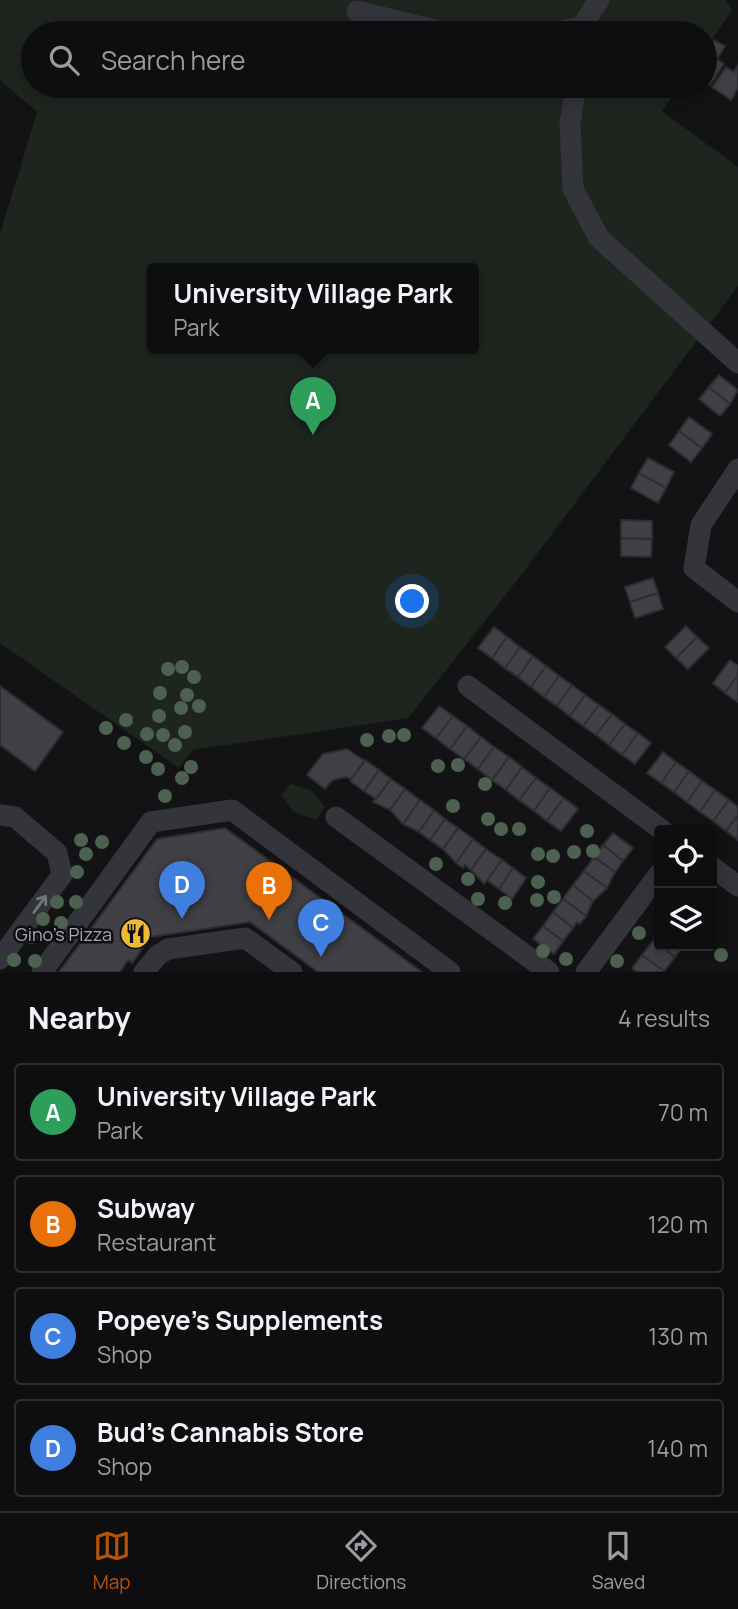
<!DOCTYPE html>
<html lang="en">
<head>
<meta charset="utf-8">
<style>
	:root { --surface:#0e0e10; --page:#1c1c1e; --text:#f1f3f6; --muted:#9b9c9f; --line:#2e2e30; --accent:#b45309 }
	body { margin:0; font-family:Manrope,sans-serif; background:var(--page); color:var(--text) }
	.controls { position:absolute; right:21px; bottom:21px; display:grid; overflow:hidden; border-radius:7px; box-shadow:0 4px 18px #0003 }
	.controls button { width:63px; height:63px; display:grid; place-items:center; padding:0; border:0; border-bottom:2px solid var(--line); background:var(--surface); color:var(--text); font:35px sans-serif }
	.you { position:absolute; left:413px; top:602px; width:24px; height:24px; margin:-18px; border:5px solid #fff; border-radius:50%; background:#1a73e8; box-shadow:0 0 0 10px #1a73e833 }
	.badge { display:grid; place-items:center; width:46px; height:46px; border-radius:50%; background:var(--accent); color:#fff; font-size:23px; font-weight:700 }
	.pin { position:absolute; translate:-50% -58px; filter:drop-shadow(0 2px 4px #0008) }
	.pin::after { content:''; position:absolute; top:37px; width:24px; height:21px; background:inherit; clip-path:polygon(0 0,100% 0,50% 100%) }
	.popup { position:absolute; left:147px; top:263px; width:332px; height:91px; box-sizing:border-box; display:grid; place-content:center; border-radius:7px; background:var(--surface); filter:drop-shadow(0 2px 5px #0005); font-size:23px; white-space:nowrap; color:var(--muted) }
	.popup b { font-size:26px; color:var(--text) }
	.popup::after { content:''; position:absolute; left:50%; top:100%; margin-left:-14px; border:14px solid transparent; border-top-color:var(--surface) }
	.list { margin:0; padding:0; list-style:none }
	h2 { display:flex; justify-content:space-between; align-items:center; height:91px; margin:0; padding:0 28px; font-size:30px }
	h2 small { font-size:23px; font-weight:400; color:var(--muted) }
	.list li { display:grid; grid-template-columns:46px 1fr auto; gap:21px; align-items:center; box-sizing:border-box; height:98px; margin:0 14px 14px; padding:0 14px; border:2px solid var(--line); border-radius:7px }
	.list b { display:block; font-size:26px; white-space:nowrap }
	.list p { margin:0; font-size:23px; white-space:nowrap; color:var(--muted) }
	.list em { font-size:23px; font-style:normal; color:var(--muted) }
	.icon { flex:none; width:38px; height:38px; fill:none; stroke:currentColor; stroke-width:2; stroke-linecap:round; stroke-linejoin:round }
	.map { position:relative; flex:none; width:738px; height:972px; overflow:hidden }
	.search { position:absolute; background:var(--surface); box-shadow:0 4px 18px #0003; left:21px; right:21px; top:21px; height:77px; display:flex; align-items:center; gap:18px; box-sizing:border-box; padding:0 24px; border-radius:38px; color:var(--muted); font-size:26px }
	.sheet { height:539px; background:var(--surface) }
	nav { display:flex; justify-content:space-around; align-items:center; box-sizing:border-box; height:98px; border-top:2px solid var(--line); background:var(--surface); font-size:19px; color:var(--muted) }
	nav a { display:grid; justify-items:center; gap:4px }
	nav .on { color:var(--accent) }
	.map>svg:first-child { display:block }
</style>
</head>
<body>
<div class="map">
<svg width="738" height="972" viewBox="0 0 738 972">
	<rect width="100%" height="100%" fill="#131315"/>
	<path fill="#1e251f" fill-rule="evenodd" d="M 0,0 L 726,0 L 732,10 L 705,50 L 705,33 L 33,33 L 33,86 L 679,86 L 662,111 L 738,167 L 738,286 L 515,583 L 408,718 L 193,750 L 179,768 L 0,643 L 0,234 L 37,112 L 0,80 ZM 152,269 L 474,269 L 474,349 L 152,349 Z
		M 290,784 L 312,791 L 325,807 L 316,820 L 294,812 L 281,795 Z"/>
	<path fill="#404045" stroke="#2e2d31" stroke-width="2" d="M 714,40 L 725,46 L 717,59 L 724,64 L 710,85 L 705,82 L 705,55 Z
		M 738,65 L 738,88 L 731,100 L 712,87 L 726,67 L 734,72 Z
		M 719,375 L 738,390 L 730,404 L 709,387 Z
		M 709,387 L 730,404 L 720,416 L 699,399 Z
		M 689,417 L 712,434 L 702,448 L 679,431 Z
		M 679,431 L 702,448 L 691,462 L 669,445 Z
		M 648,458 L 674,472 L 666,488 L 639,473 Z
		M 639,473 L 666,488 L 658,503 L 631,488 Z
		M 621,520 L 652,521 L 652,539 L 621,538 Z
		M 621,538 L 652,539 L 651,557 L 621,556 Z
		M 653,578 L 658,593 L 630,602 L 625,587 Z
		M 658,593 L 663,609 L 635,618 L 630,602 Z
		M 686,626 L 697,637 L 676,658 L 665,647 Z
		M 494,627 L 507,637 L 492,658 L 478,648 Z
		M 507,637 L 520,647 L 505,668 L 492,658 Z
		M 697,637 L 709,648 L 688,669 L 676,658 Z
		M 520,647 L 533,656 L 518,677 L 505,668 Z
		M 533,656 L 546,666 L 531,687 L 518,677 Z
		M 730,660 L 738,666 L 738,675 L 725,693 L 713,683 Z
		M 546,666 L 559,676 L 544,697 L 531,687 Z
		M 738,675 L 738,701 L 737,702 L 725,693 Z
		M 559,676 L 572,685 L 557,706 L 544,697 Z
		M 572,685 L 585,695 L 570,716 L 557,706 Z
		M 0,686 L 63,732 L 35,771 L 0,745 Z
		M 585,695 L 599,705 L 583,726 L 570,716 Z
		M 599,705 L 612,714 L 596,735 L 583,726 Z
		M 439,706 L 453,716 L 436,738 L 422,728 Z
		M 612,714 L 625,724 L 609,745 L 596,735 Z
		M 453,716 L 467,726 L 450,749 L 436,738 Z
		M 625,724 L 638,733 L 622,755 L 609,745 Z
		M 467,726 L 481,737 L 464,759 L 450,749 Z
		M 638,733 L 651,743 L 635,764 L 622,755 Z
		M 481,737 L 494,747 L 478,769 L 464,759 Z
		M 494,747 L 509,757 L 492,780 L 478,769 Z
		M 347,749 L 365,761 L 351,779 L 346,777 L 333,780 L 325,789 L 307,775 L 323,754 Z
		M 663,752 L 676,762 L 661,783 L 647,773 Z
		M 509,757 L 522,767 L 506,790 L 492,780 Z
		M 365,760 L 379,770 L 364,791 L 350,781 Z
		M 676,762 L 689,771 L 674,792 L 661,783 Z
		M 522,767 L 536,778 L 519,800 L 506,790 Z
		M 379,770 L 391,779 L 376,799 L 364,791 Z
		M 689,771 L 702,781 L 687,802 L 674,792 Z
		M 536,778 L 550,788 L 534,811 L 519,800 Z
		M 391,779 L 405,789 L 390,810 L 373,802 Z
		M 702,781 L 715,790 L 700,812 L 687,802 Z
		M 550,788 L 564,798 L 547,821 L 534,811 Z
		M 405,789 L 420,800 L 403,824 L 390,810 Z
		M 715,790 L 729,800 L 713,821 L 700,812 Z
		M 564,798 L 578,809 L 561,831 L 547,821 Z
		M 420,800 L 434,810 L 419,832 L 403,824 Z
		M 729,800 L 738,807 L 738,815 L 726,831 L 713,821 Z
		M 434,810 L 445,819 L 430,840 L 419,832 Z
		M 738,815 L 738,840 L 726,831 Z
		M 445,819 L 458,828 L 443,849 L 430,840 Z
		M 225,828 L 422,972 L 318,972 L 250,922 L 151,937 L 132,963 L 128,960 L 120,972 L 59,972 L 157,839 Z
		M 458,828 L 473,839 L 456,863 L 443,849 Z
		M 613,833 L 633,848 L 623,861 L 603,845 Z
		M 473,839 L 486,849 L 471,870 L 465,865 L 463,868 L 456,863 Z
		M 603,845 L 623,861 L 615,872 L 594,857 Z
		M 486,849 L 502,860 L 484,884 L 471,870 Z
		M 594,857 L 615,872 L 607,888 L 584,871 Z
		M 502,860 L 513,868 L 499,889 L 487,880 Z
		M 513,868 L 526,878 L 512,899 L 499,889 Z
		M 584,871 L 607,888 L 593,901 L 573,885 Z
		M 573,885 L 593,901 L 586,916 L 563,899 Z
		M 563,899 L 586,916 L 580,924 L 577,922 L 573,928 L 553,912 Z
		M 553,912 L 573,928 L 563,941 L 543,926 Z
		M 543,926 L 563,941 L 554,954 L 533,939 Z
		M 659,932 L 659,946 L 683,946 L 675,957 L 653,941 Z
		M 653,941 L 675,957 L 664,971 L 642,955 Z
		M 642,955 L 664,971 L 664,972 L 637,972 L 632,968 Z"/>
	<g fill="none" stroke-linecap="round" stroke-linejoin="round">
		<path stroke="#34353a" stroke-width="21" d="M 357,11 L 446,33
			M 550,33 L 581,27 L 599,0
			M 576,86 L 570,123 L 573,189 L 599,238 L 738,363
			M 738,469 L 701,525 L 694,568 L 738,602
			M 468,686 L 662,830
			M 0,815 L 15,817 L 57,853 L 62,875 L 0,959
			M 336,817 L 549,972
			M 712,867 L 738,886
			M 42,972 L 151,822 L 232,810 L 450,972
			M 144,972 L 157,956 L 168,949 L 245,938 L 292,972
			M 586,972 L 659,874"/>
	</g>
	<g fill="#4d6150">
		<circle cx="182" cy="667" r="7"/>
		<circle cx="168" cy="669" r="7"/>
		<circle cx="194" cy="677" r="7"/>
		<circle cx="160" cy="693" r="7"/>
		<circle cx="187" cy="695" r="7"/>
		<circle cx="199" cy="706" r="7"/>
		<circle cx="181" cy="708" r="7"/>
		<circle cx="159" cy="716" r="7"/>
		<circle cx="126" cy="720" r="7"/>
		<circle cx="106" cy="728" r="7"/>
		<circle cx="185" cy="732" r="7"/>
		<circle cx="147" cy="734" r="7"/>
		<circle cx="163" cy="735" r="7"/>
		<circle cx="404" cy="735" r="7"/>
		<circle cx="389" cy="736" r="7"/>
		<circle cx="367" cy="740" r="7"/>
		<circle cx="124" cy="743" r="7"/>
		<circle cx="175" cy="745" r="7"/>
		<circle cx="146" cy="757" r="7"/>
		<circle cx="458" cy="765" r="7"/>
		<circle cx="438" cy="766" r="7"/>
		<circle cx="191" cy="767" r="7"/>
		<circle cx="158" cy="769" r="7"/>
		<circle cx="182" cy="778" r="7"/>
		<circle cx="485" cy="784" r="7"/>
		<circle cx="165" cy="796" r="7"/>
		<circle cx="453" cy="806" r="7"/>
		<circle cx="488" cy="819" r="7"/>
		<circle cx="501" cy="829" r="7"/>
		<circle cx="519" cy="829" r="7"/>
		<circle cx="587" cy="831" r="7"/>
		<circle cx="81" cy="840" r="7"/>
		<circle cx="102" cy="842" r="7"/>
		<circle cx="593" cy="851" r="7"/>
		<circle cx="574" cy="852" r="7"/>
		<circle cx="86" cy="854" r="7"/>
		<circle cx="538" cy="854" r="7"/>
		<circle cx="553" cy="856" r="7"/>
		<circle cx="436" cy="864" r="7"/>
		<circle cx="77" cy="872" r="7"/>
		<circle cx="468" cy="879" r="7"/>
		<circle cx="538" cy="882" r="7"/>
		<circle cx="554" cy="897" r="7"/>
		<circle cx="478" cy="899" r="7"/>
		<circle cx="537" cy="900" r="7"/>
		<circle cx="57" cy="902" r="7"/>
		<circle cx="76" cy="902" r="7"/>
		<circle cx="505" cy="903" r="7"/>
		<circle cx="43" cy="919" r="7"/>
		<circle cx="61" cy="923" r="7"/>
		<circle cx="639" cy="933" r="7"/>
		<circle cx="31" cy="937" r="7"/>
		<circle cx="543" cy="951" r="7"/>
		<circle cx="721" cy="955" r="7"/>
		<circle cx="566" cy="959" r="7"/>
		<circle cx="14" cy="960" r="7"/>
		<circle cx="35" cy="961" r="7"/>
		<circle cx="617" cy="961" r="7"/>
	</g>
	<defs><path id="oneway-shaft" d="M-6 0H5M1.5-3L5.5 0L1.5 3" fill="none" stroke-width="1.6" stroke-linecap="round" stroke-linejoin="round" transform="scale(1.75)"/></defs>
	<use stroke="#72757e" href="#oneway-shaft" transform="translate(40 904) rotate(-54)"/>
	<defs>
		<symbol id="restaurant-disc" viewBox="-11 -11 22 22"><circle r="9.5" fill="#edbc33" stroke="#0e0e10"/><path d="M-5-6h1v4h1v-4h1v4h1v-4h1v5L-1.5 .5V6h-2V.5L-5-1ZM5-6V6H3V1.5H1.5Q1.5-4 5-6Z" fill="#111"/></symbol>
	</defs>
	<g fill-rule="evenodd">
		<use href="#restaurant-disc" x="118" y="916" width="35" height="35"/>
	</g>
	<g text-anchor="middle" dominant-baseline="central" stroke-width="5" stroke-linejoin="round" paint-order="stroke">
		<g font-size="18" fill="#a5a9b5" stroke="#0e0e10" text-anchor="end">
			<text x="112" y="934">Gino's Pizza</text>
		</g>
	</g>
</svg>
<div class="controls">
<button><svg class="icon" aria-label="locate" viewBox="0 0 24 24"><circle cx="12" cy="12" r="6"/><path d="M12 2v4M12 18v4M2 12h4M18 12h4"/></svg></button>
<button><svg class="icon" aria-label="layers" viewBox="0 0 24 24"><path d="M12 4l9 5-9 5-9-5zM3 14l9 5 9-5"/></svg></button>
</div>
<div class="you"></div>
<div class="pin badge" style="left:313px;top:435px;background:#2e9e5b">A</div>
<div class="popup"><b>University Village Park</b>Park</div>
<div class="pin badge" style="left:269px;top:920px;background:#e8710a">B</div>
<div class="pin badge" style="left:321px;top:957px;background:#3f7fe0">C</div>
<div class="pin badge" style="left:182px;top:919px;background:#3f7fe0">D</div>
<div class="search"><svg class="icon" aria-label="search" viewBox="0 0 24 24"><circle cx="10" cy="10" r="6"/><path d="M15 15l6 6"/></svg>Search here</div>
</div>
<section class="sheet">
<h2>Nearby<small>4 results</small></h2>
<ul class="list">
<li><span class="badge" style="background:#2e9e5b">A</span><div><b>University Village Park</b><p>Park</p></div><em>70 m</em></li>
<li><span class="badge" style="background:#e8710a">B</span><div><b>Subway</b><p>Restaurant</p></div><em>120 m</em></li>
<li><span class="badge" style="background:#3f7fe0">C</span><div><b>Popeye's Supplements</b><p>Shop</p></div><em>130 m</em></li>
<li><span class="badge" style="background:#3f7fe0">D</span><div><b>Bud’s Cannabis Store</b><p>Shop</p></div><em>140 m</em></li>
</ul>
</section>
<nav>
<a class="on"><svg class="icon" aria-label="map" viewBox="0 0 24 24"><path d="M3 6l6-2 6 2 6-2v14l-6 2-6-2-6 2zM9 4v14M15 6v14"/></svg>Map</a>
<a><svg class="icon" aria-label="directions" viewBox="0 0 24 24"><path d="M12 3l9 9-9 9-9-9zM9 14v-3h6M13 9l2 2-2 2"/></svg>Directions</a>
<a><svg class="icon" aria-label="saved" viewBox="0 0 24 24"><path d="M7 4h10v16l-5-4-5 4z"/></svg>Saved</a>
</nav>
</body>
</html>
